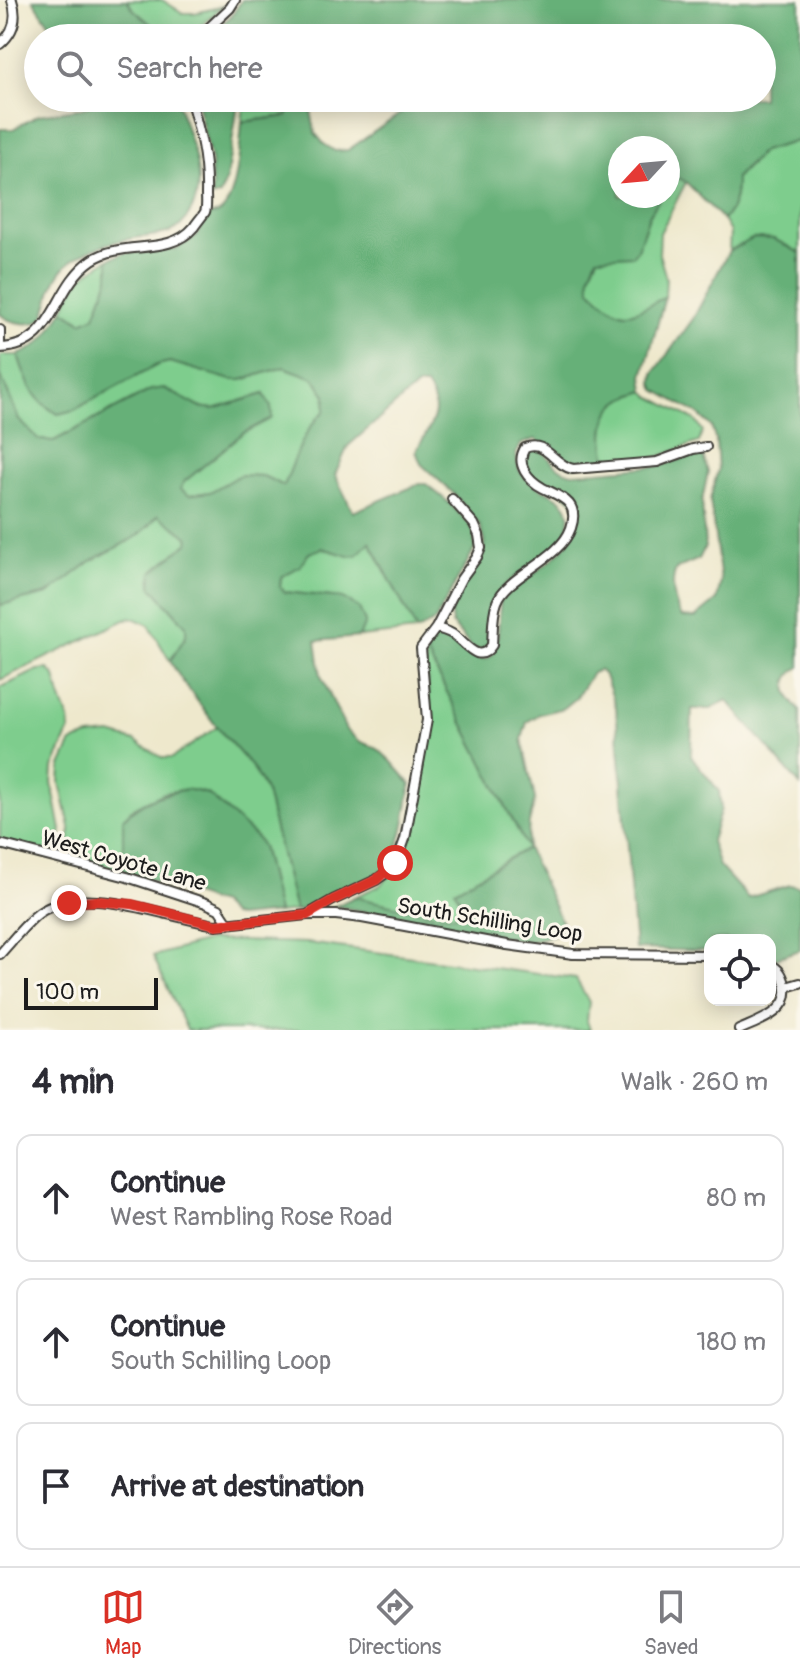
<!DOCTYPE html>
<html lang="en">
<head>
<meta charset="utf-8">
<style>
	:root { --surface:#fff; --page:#f2f2f3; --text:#2b2b33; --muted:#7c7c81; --line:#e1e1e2; --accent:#d93025 }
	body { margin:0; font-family:Pangolin,sans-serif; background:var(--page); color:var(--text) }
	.controls { position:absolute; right:24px; bottom:24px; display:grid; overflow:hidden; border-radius:16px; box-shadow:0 4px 20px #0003 }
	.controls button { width:72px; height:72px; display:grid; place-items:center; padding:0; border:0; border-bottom:2px solid var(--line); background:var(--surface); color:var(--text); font:40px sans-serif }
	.compass { position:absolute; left:608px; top:136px; width:72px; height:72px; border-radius:50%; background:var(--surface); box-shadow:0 4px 20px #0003; rotate:244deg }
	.scale { position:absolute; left:24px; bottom:20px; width:134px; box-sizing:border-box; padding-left:8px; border:4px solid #1c1c1c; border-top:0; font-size:22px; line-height:28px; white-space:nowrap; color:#1c1c1c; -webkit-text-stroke:6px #fbf7ec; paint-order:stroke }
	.stop { position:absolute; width:24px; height:24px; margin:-18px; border:6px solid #d93025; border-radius:50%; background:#fff }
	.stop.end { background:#d93025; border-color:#fff; box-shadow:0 2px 8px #0008 }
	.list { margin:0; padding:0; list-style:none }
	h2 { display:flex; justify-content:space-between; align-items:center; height:104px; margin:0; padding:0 32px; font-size:34px }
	h2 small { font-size:26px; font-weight:400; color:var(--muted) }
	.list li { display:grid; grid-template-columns:52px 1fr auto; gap:24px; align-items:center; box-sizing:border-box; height:128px; margin:0 16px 16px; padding:0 16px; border:2px solid var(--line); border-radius:16px }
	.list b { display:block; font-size:30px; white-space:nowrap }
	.list p { margin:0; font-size:26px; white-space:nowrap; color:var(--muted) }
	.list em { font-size:26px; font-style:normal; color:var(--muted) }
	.icon { flex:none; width:44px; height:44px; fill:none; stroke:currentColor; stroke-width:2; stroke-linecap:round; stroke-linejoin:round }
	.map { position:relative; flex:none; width:800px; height:1030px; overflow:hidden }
	.search { position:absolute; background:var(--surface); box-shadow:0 4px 20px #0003; left:24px; right:24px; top:24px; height:88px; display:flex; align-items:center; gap:20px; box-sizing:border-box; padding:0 28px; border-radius:44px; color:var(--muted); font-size:30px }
	.sheet { height:536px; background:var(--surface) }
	nav { display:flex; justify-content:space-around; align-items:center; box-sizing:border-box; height:112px; border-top:2px solid var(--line); background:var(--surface); font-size:22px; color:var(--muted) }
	nav a { display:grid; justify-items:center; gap:4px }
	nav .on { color:var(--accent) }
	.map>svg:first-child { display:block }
</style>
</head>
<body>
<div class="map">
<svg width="800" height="1030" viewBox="0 0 800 1030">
	<rect width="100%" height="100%" fill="#fbf7ec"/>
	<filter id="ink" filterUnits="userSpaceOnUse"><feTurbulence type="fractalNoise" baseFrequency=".0125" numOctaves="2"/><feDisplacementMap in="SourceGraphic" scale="16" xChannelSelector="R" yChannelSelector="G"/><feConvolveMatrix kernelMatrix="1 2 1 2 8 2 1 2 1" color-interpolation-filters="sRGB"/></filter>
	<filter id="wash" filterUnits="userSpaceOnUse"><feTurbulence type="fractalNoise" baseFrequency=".006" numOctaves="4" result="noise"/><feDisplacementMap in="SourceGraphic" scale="32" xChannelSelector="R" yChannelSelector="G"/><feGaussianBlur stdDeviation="1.8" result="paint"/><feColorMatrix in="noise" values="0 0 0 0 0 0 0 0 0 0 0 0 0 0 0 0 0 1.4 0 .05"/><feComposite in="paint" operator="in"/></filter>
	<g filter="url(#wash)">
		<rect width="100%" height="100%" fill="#eee8cc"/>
		<path fill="#7ecd8d" stroke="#4d7454" stroke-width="2" d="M 127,0 L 162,0 L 183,13 L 195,13 L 223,6 L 200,27 L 191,38 L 167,38 L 133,9 Z
			M 245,98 L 290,98 L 290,109 L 287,116 L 242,122 Z
			M 800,140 L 800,253 L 774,239 L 754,238 L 729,251 L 730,232 L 723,220 C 735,206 736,195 736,178 L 763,151 Z
			M 677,177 L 686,182 L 660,233 L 659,254 L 666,278 L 665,297 C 625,318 624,321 590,289 L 590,275 L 598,257 L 637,250 L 649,216 L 661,196 L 668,196 L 668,186 Z
			M 109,259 L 109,278 L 95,316 L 83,322 L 63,310 C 76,281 81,275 109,259 Z
			M 0,355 L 18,355 C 27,382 32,400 59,414 L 74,410 L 157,365 L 170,362 L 232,380 L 242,380 L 284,367 L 314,378 L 326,395 L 325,411 C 303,429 295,461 284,486 L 263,476 L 240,475 L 210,492 L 189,495 L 179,489 L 184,482 L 243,433 L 272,418 L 264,394 L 214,409 L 199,407 L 164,389 L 151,390 L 54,441 L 39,440 L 19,420 L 0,374 Z
			M 645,391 L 650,396 L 695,420 L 703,431 L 699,442 L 655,458 L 607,462 C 603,442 600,414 620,401 C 627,396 637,394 645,391 Z
			M 159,514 L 188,537 L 189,542 L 151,586 L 186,626 L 186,636 L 170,661 L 149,625 L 131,617 L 0,680 L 0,605 L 48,594 L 91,561 L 136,537 L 149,526 Z
			M 370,542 L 417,631 L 359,637 L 365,622 L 342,598 L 285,592 L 280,587 L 281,577 L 300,566 L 309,553 L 322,548 L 349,556 Z
			M 425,649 L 527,848 L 455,890 L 465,911 L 456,915 L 433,915 L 354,897 L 379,886 L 392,874 L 406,853 L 431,718 L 425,657 Z
			M 48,669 L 55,676 L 60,697 L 69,719 L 70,730 L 53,768 L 52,783 L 61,830 L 59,842 L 49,852 L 0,840 L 0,688 L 38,670 Z
			M 217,727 L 253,768 L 266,792 L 295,911 L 278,913 L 262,846 L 208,794 L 187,789 L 164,793 L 133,808 L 123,819 L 123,871 L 70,858 L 70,827 L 60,783 L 61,766 L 71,744 L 77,740 L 89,736 L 111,734 L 135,741 L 163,758 L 172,758 Z
			M 211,940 L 308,943 L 576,979 L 589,1002 L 587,1021 L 590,1030 L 187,1030 L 153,956 Z"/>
		<path fill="#66b078" stroke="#41664a" stroke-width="2" d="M 33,0 L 127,0 L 133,9 L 167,38 L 59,38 Z
			M 242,0 L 800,0 L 800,140 L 763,151 L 736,177 C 736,195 735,206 723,220 L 686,182 L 677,177 L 668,186 L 668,148 L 620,148 L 620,196 L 661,196 L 649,216 L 637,250 L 633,255 L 597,257 L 590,275 L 590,289 C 624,321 624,318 665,297 L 643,376 L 645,391 C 637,394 627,396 620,401 C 600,414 603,442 607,462 L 572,467 L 562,463 L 547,447 L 535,439 L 521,444 L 516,454 C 517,459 517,466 520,471 C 532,491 562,492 568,509 C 581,546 513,570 497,595 C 488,608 490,628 489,643 L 482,650 L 473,649 L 452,624 L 450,610 L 463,581 L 482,558 L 485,541 L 480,525 L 455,495 L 421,464 L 416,451 C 430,426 445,412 426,386 L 417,386 L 348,446 L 335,475 L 353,512 L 419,484 L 426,484 L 447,501 L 467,521 L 474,532 L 475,548 L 435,621 L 417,631 L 370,542 L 357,555 L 349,556 L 322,548 L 309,553 L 300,566 L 281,577 L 280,587 L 285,592 L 342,598 L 359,608 L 365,622 L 359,637 L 316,641 L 321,676 L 346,730 L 359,741 L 378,749 L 391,761 L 411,784 C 406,809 404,842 390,863 C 380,879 358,886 342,894 C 326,901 312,909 295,911 L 266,792 L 253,768 L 217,727 L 181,679 L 170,661 L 186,636 L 186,626 L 151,586 L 152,572 L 189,542 L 188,537 L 158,515 L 149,526 L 136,537 L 91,561 L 48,594 L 0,605 L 0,374 L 19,420 L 39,440 L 54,441 L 151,390 L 164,388 L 199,407 L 214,409 L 264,394 L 271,407 L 272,418 L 243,433 L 184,482 L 180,489 L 189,495 L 210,492 L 240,475 L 263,476 L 284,486 C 295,460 303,429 325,411 L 326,395 L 314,378 L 284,367 L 242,380 L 231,380 L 170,362 L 157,365 L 74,410 L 58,414 C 32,400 27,382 18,355 C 43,346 50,332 63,310 L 82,322 L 95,316 L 109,278 L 109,259 L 124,253 L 176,249 L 197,235 L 207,216 C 210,215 217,214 219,213 C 238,201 240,143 242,122 L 287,116 L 290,109 L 290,98 L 309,98 L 315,133 L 324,144 L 335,151 L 348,150 L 401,113 L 393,98 L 762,98 L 762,38 L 206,38 L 232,15 Z
			M 98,98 L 176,98 C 187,134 212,181 188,216 C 184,223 178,229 170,232 C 160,236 145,236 134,238 C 110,242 84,249 66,266 C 56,276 51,290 48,304 C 46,308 47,312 44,316 C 36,329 9,323 0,314 L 0,129 L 13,129 L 38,115 L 83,108 L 97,102 Z
			M 196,98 L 239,98 L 226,181 L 220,195 L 212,198 L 211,161 Z
			M 754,238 L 774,239 L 800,253 L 800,667 C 780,679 786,696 800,711 L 800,785 L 727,700 L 711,709 L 692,709 L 691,756 L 719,791 L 721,809 L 711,841 L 719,866 L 748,898 L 790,885 L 800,887 L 800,950 L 770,960 L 770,940 L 710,940 L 710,951 L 635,949 L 616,707 L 605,676 L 599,670 L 592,673 L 576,698 L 564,708 L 540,714 L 527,722 L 522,739 L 535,799 L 529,823 L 527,848 L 566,931 L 529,942 L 335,906 L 354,897 L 433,914 L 456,915 L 465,910 L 455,890 L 527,848 L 425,649 C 428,645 429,641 432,638 C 454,620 469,674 492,655 C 500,648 498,612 501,600 C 521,579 564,558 574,532 C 596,478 513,495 527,453 C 544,443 547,461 560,468 C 564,471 568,472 573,473 L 659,466 L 702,453 L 708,472 L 702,501 L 705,547 L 699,559 L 676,569 C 670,583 674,604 682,617 L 695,618 L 717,600 L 721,581 L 710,500 L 718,469 L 716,442 L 711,426 L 698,414 L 656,390 L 653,383 L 654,373 L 693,319 L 729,251 Z
			M 187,789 L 208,794 L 256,837 L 262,846 L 278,913 L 238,917 L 232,916 L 220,904 L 123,871 L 123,819 C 140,800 163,794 187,789 Z"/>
	</g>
	<g filter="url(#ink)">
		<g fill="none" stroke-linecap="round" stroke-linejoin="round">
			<defs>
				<path id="street" d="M 198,38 L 230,8 L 235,0
					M 0,44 C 14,32 18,18 12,0
					M 0,330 L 0,344
					M 0,348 C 57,346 51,288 92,260 C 123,239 169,257 194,227 C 197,222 202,217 205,212 C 207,207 206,199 206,194 C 207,158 200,132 190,98
					M 436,628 C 443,630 449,631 455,636 C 467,645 479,665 492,645 C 493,631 492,615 497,602 C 507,575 560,560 571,528 C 580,502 561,497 543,488 C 528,480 515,464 525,448 C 546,439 553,465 573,469 L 657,462 L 693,449 L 706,447
					M 0,844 L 127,877 L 206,903 L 219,909 L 229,924
					M 307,915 L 333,900 L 376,880 L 386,873 L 395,863 L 400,853 L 405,839 L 427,720 L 421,648 L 436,628 L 461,579 L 477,557 L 481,548 L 479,535 L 474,524 L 452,499
					M 0,954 C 11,942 22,928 34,917 C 77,879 167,918 216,925 L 307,915 L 336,915 L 362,918 L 507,945 L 573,954 L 710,955
					M 786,987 L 800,983
					M 739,1030 C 759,1021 793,1011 785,984 C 782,973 779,969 770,964"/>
			</defs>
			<use href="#street" stroke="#3c3b36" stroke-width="12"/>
			<use href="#street" stroke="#fff" stroke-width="8"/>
		</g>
	</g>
	<g fill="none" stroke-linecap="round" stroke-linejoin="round" filter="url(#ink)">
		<path stroke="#d93025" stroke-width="10" d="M 69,903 L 97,901 L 132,904 L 216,925 L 307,915 L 333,900 L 376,880 L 395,863"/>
	</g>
	<g text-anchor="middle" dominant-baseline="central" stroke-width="6" stroke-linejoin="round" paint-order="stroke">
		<g font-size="22" fill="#1c1c1c" stroke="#fbf7ec">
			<text transform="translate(124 861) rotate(16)">West Coyote Lane</text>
			<text transform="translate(490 920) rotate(9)">South Schilling Loop</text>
		</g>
	</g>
</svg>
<div class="controls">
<button><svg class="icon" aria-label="locate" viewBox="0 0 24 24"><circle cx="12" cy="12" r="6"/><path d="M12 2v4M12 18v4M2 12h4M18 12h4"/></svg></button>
</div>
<svg class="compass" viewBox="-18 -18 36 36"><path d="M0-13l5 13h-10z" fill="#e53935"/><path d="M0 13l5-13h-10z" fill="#7c7c81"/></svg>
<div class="scale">100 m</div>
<div class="stop" style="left:395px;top:863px"></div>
<div class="stop end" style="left:69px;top:903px"></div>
<div class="search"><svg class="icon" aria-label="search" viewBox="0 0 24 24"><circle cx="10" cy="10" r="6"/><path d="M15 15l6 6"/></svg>Search here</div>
</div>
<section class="sheet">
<h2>4 min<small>Walk · 260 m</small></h2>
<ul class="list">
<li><svg class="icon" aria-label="ahead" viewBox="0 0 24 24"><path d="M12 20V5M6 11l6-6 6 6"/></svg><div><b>Continue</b><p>West Rambling Rose Road</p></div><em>80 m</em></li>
<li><svg class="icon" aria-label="ahead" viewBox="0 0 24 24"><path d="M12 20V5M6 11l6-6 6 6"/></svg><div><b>Continue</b><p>South Schilling Loop</p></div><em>180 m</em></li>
<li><svg class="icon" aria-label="arrive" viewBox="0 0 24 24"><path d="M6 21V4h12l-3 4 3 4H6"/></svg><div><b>Arrive at destination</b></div></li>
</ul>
</section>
<nav>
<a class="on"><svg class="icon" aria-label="map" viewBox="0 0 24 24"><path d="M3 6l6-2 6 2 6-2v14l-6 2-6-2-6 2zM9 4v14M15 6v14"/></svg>Map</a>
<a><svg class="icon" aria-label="directions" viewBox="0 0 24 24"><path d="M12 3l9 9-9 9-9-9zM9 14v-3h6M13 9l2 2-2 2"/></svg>Directions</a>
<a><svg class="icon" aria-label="saved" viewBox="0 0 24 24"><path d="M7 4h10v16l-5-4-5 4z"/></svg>Saved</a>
</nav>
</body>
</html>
